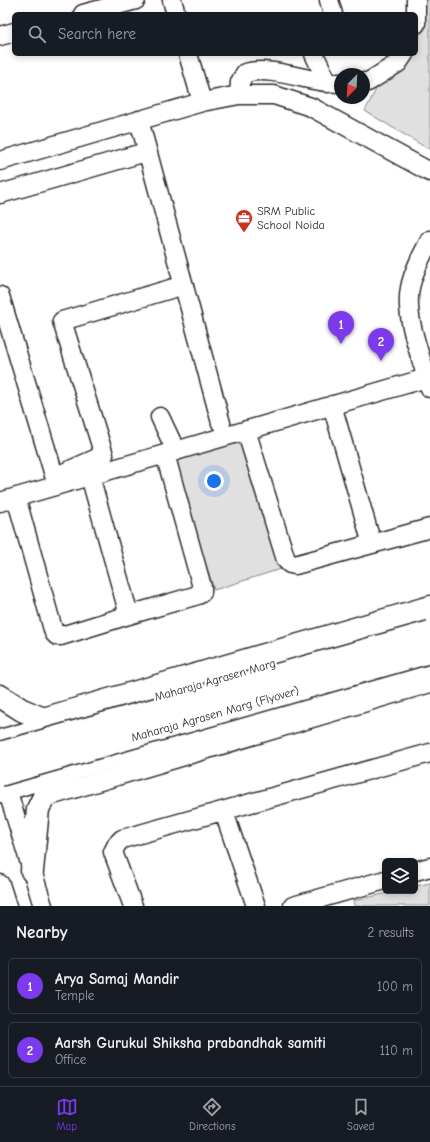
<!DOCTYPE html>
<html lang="en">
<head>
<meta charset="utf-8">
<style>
	:root { --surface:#171b24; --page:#20242c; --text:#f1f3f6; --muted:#9ea1a6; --line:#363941; --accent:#7c3aed }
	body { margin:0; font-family:"Comic Neue",sans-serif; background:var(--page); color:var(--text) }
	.controls { position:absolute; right:12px; bottom:12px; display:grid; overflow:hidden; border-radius:6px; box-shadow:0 2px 6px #0003 }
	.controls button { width:36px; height:36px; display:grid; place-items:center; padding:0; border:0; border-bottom:1px solid var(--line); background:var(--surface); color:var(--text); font:20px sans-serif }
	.compass { position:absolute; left:334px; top:68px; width:36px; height:36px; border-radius:50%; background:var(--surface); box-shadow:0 2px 6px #0003; rotate:204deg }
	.you { position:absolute; left:214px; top:481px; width:14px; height:14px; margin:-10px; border:3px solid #fff; border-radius:50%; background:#1a73e8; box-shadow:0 0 0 6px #1a73e833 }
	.badge { display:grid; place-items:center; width:26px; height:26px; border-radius:50%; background:var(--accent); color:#fff; font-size:13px; font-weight:700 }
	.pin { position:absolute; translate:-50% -33px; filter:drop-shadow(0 1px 2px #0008) }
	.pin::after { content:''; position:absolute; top:21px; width:14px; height:12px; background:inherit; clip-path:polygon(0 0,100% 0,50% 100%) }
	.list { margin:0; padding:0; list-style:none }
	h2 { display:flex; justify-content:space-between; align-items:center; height:52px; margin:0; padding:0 16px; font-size:17px }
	h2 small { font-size:13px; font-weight:400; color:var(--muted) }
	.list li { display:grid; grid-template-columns:26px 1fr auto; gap:12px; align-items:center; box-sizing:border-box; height:56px; margin:0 8px 8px; padding:0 8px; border:1px solid var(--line); border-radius:6px }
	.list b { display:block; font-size:15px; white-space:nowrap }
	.list p { margin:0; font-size:13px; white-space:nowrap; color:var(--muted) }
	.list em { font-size:13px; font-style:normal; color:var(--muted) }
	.icon { flex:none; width:22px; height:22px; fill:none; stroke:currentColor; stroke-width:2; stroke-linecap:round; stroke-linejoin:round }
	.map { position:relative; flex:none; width:430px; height:906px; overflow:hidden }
	.search { position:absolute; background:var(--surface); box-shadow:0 2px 6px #0003; left:12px; right:12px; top:12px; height:44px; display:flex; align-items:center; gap:10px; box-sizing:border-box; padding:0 14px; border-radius:6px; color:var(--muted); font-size:15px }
	.sheet { height:180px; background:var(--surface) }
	nav { display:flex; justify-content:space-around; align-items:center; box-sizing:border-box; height:56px; border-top:1px solid var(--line); background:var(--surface); font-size:11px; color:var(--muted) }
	nav a { display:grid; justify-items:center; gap:2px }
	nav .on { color:var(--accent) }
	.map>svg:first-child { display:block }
</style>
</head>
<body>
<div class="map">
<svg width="430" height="906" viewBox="0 0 430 906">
	<rect width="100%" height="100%" fill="#fff"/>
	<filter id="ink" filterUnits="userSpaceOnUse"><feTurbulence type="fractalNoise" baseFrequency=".025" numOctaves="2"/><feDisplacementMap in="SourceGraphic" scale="8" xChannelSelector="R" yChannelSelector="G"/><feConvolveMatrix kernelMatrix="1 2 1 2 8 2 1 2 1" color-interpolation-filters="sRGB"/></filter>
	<g filter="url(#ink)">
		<path fill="#e0e0e0" stroke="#868686" d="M 417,0 L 430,0 L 430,150 L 365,111 L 394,54 L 416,54 Z
			M 241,439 L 281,569 L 214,590 L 173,460 Z
			M 430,883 L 430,906 L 354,906 L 353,901 L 396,891 L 415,891 L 415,886 Z"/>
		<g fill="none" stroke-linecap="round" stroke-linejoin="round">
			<defs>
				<path id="minor" d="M 172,0 L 176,14
					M 329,0 L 333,14
					M 416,0 L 416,24
					M 83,14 L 136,0
					M 0,36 L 14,32
					M 188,54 L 202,102
					M 314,54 L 328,83
					M 364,82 L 368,82 L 398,63 L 404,54
					M 239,95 L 240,82 L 245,73 C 274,65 310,84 340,83
					M 139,120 L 221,423
					M 0,161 L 202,102 L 239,95 L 274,95 L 311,107 L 430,172
					M 0,194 L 146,152
					M 0,296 L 57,485
					M 430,388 C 422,359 404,318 410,288 C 413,272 422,255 430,240
					M 332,405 L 372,544
					M 160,417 L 176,451
					M 246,430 L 286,560 L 290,564 L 295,565 L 430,528
					M 61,474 L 104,455 L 62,321 L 184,285
					M 90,476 L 129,615
					M 16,497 L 54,633 L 57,636 L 61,636 L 129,615 L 198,595 L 202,592 L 202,587 L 165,454
					M 0,502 L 430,377
					M 43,717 L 430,605
					M 7,789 L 43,906
					M 43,798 L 430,683
					M 224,812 L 256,906
					M 415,871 L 430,867
					M 0,884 L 7,906
					M 133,906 L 113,852 L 117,844 L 122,839 L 430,753
					M 293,906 L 385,880"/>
				<path id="major" d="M 0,696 L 22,710 L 41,718 L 63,721
					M 0,741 L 430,619
					M 0,791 L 78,767 L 430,665
					M 32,871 L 38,809 L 50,784 L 67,774"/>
			</defs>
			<use href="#minor" stroke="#2b2b2b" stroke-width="21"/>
			<use href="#major" stroke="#2b2b2b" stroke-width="25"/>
			<use href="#minor" stroke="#fff" stroke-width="18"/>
			<use href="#major" stroke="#fff" stroke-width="22"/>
			<defs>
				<path id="major-bridge" d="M 0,753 L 430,632
					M 0,775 L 430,652"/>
			</defs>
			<use href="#major-bridge" stroke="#2b2b2b" stroke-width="25" stroke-linecap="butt"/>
			<use href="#major-bridge" stroke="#fff" stroke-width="22"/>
		</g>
	</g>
	<defs>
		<symbol id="office-pin" viewBox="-11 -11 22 30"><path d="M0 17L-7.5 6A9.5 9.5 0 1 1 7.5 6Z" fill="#c8321e" stroke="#fff"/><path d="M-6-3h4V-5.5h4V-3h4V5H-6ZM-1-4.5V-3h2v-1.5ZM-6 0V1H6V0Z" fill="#fff"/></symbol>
	</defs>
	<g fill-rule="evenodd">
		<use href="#office-pin" x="234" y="208" width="20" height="27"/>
	</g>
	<g text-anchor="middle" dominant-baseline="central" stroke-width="4" stroke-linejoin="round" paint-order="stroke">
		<g font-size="12" fill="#2b2b2b" stroke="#fff" text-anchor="start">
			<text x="257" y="211">SRM Public<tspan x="257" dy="14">School Noida</tspan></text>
		</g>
		<g font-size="12" fill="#2b2b2b" stroke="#fff">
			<text transform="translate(215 680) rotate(-16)">Maharaja Agrasen Marg</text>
			<text transform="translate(215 714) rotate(-16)">Maharaja Agrasen Marg (Flyover)</text>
		</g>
	</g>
</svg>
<div class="controls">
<button><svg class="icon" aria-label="layers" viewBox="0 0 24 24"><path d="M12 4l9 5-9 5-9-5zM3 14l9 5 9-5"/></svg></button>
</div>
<svg class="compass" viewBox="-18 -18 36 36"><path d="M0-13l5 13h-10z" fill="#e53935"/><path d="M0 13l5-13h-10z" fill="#9ea1a6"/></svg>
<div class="you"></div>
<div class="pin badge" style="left:341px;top:344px">1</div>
<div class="pin badge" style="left:381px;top:361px">2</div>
<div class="search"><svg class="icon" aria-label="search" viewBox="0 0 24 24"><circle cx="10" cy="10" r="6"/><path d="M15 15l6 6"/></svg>Search here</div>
</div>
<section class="sheet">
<h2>Nearby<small>2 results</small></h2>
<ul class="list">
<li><span class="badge">1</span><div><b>Arya Samaj Mandir</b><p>Temple</p></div><em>100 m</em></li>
<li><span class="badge">2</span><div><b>Aarsh Gurukul Shiksha prabandhak samiti</b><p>Office</p></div><em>110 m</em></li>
</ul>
</section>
<nav>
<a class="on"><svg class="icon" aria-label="map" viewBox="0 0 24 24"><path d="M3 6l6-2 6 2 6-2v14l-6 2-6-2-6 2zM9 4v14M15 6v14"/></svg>Map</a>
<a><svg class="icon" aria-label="directions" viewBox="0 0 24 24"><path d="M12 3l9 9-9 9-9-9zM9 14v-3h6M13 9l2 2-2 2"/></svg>Directions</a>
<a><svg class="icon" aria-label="saved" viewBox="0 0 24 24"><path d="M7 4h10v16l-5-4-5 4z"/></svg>Saved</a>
</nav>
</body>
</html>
